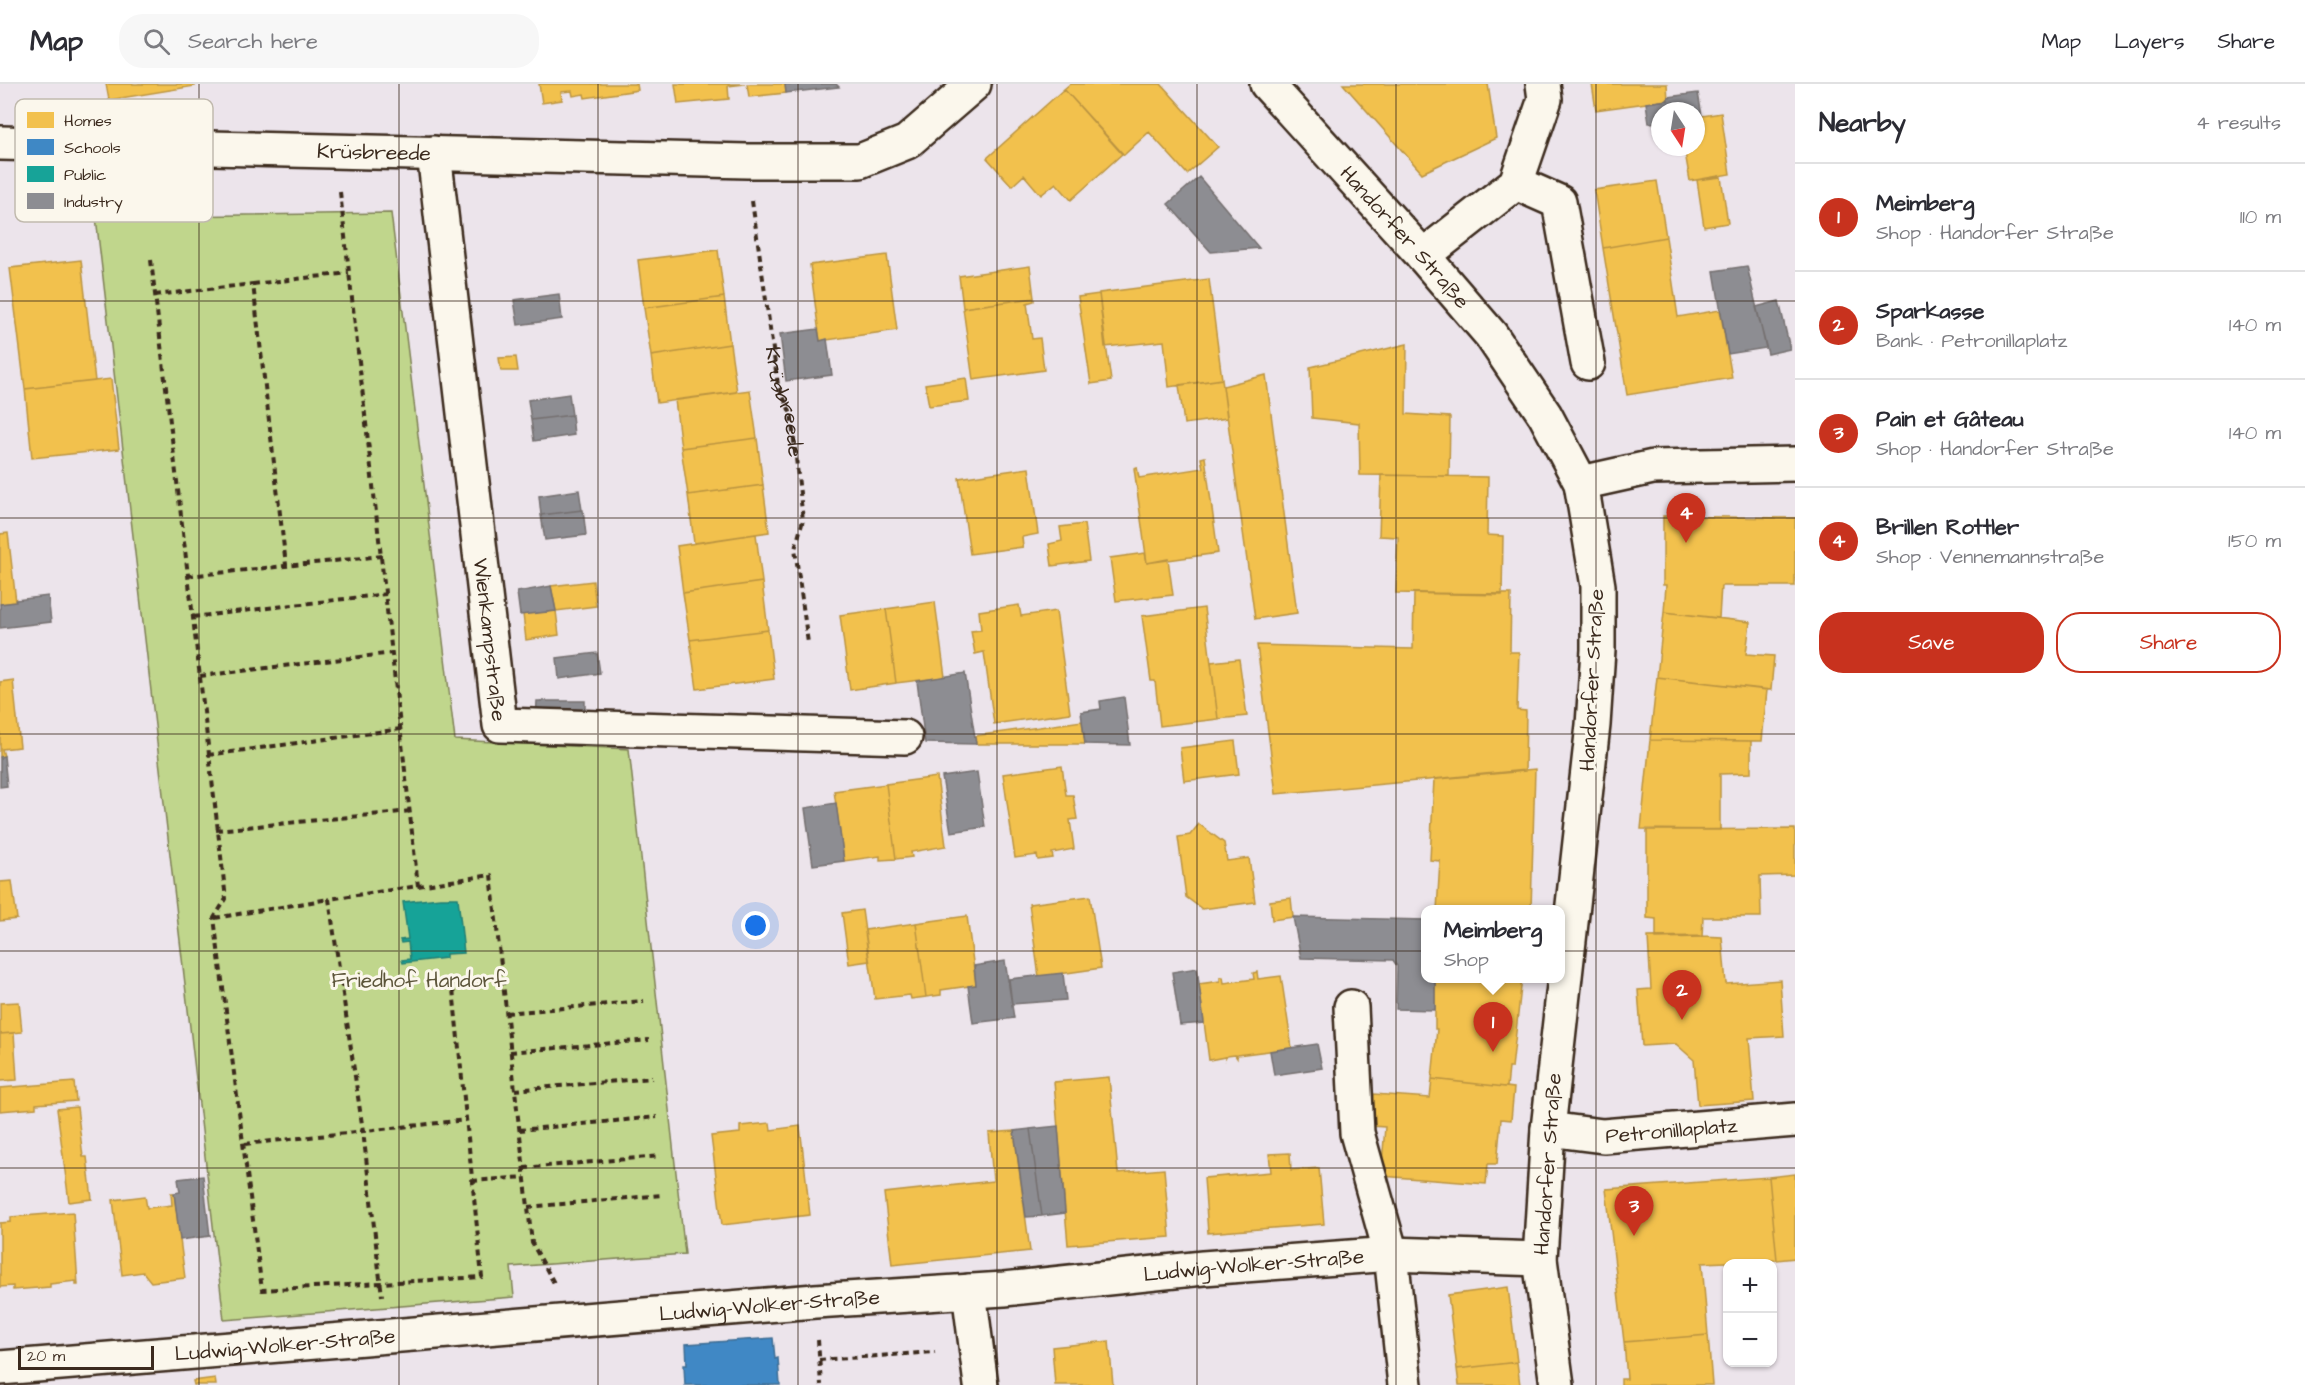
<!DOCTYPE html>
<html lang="en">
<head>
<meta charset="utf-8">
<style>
	:root { --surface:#fff; --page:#f7f7f7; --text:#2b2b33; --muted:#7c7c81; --line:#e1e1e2; --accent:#c8321e }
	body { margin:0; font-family:"Architects Daughter",sans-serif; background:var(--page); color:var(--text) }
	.controls { position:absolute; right:18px; bottom:18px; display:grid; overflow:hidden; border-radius:12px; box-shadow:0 2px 4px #0004 }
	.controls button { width:54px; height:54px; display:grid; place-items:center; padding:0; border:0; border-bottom:2px solid var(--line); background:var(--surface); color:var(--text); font:30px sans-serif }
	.compass { position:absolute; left:1651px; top:18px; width:54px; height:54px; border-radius:50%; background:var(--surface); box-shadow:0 2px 4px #0004; rotate:168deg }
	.scale { position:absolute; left:18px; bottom:15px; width:136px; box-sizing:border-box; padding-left:6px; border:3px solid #3b2a1e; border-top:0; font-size:16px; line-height:21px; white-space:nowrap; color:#3b2a1e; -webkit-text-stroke:4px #fbf7ec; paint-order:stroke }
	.you { position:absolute; left:756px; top:842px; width:21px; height:21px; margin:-15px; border:4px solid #fff; border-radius:50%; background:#1a73e8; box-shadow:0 0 0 9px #1a73e833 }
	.badge { display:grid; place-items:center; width:39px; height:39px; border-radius:50%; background:var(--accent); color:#fff; font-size:20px; font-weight:700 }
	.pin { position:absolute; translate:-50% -50px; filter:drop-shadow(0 2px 3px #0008) }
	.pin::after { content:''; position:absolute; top:32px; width:21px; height:18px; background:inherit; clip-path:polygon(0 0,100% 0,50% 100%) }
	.popup { position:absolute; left:1421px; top:821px; width:144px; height:78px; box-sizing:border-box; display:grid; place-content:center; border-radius:12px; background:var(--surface); filter:drop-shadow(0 2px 4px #0005); font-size:20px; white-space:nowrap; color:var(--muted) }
	.popup b { font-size:22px; color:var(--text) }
	.popup::after { content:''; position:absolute; left:50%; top:100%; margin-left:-12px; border:12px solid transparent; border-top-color:var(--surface) }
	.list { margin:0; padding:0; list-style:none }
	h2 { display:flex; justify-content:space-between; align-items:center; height:78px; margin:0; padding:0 24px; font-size:26px }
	h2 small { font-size:20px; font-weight:400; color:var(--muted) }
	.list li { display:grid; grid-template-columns:39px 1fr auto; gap:18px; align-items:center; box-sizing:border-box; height:108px; padding:0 24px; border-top:2px solid var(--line) }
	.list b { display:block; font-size:22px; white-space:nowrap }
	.list p { margin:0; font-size:20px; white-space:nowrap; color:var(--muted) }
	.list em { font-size:20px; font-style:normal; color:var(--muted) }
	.actions { display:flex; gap:12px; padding:18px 24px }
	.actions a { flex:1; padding:14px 0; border:2px solid var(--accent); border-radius:24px; text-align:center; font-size:21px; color:var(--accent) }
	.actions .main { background:var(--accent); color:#fff }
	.icon { flex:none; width:33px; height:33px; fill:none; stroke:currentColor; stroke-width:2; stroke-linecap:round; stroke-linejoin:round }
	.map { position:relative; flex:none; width:1795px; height:1301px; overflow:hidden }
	header { display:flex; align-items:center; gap:36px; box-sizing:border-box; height:84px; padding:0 30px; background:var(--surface); border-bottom:2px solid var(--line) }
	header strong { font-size:28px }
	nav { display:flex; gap:33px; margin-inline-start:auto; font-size:21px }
	.search { width:420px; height:54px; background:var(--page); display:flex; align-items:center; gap:15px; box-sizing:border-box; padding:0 21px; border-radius:24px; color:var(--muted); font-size:22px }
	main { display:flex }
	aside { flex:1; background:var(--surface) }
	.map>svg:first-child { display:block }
</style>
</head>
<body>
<header>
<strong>Map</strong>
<div class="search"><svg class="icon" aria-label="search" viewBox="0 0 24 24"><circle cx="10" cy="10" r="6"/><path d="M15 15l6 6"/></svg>Search here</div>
<nav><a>Map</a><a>Layers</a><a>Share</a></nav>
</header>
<main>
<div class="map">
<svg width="1795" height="1301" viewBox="0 0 1795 1301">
	<rect width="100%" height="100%" fill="#ece4eb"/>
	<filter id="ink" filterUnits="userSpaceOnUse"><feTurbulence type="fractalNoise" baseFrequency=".0167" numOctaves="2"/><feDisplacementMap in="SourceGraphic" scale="12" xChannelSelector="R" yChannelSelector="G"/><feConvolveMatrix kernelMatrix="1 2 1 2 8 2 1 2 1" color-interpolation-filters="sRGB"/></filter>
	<g filter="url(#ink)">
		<path fill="#c0d68c" stroke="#7e8055" stroke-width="1.5" d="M 391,129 L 455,656 L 629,665 L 685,1170 L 511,1183 L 514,1213 L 224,1236 L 96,133 Z"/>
		<path fill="#f2c14e" stroke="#bb9440" stroke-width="1.5" d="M 106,0 L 194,0 L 195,2 L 109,16 Z
			M 539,0 L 637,0 L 638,6 L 585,14 L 584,10 L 573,12 L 572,7 L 561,8 L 562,16 L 542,19 Z
			M 675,0 L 745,0 L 728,2 L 729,15 L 678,20 Z
			M 747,0 L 785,0 L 786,9 L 749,13 Z
			M 1070,0 L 1161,0 L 1218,63 L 1187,90 L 1149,48 L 1124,71 L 1064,5 Z
			M 1343,0 L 1488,0 L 1496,54 L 1422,89 Z
			M 1592,0 L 1667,0 L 1668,16 L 1596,26 Z
			M 1064,5 L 1122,70 L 1071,116 L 1056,99 L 1041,111 L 1024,91 L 1012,102 L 987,74 Z
			M 1721,29 L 1730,90 L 1690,97 L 1684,63 L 1696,63 L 1696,33 Z
			M 1721,93 L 1728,139 L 1704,143 L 1697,96 Z
			M 1657,97 L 1666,153 L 1603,164 L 1594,106 Z
			M 1666,153 L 1678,233 L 1720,226 L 1732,294 L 1627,311 L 1603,164 Z
			M 718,166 L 724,213 L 644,224 L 638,176 Z
			M 887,171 L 897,246 L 820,257 L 810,181 Z
			M 81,176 L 95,297 L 25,305 L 10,184 Z
			M 1030,182 L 1034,214 L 963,224 L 959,192 Z
			M 1209,195 L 1222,295 L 1169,303 L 1164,257 L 1105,263 L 1099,209 Z
			M 1099,210 L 1111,297 L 1091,300 L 1078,213 Z
			M 724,213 L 730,260 L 651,272 L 644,224 Z
			M 1034,214 L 1034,217 L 1027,219 L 1032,255 L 1040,254 L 1044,286 L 973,296 L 963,224 Z
			M 730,260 L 737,308 L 657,319 L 651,272 Z
			M 1407,260 L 1406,330 L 1450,333 L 1449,392 L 1360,391 L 1359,339 L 1312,334 L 1310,283 Z
			M 516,273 L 518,287 L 501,287 L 499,274 Z
			M 1266,291 L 1297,529 L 1255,535 L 1223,302 Z
			M 966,294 L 969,317 L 929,322 L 925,300 Z
			M 111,295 L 119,365 L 32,374 L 25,305 Z
			M 1222,295 L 1227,334 L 1184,340 L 1179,301 Z
			M 750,306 L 757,354 L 681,364 L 675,316 Z
			M 757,354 L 763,401 L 688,411 L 681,364 Z
			M 1205,373 L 1218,469 L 1147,479 L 1134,384 L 1137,383 L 1139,394 L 1203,384 L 1201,374 Z
			M 1029,384 L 1038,450 L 1022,453 L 1023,463 L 970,470 L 959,394 Z
			M 1381,391 L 1488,393 L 1487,451 L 1503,452 L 1502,511 L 1396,509 L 1398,453 L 1379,452 Z
			M 763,401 L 769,448 L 694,459 L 688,411 Z
			M 1663,432 L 1795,434 L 1795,502 L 1721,502 L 1719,534 L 1664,528 L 1666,501 L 1663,501 Z
			M 1084,440 L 1089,477 L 1052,482 L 1049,460 L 1062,457 L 1060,443 Z
			M 8,449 L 16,518 L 0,520 L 0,450 Z
			M 756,450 L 762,498 L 683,509 L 677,462 Z
			M 1145,469 L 1147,479 L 1168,475 L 1173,511 L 1116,517 L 1110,474 Z
			M 593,497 L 596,522 L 556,527 L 551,502 Z
			M 762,498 L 768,546 L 690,556 L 683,509 Z
			M 1414,509 L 1511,510 L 1510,568 L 1519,568 L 1517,626 L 1526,627 L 1525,687 L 1276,710 L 1257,561 L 1413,565 Z
			M 935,518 L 945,593 L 896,599 L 886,525 Z
			M 1019,521 L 1021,532 L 1056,527 L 1070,629 L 994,640 L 984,568 L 975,570 L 971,547 L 981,546 L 979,527 Z
			M 1204,524 L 1218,635 L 1160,642 L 1155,597 L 1151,597 L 1142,532 Z
			M 886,525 L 896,599 L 850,606 L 840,531 Z
			M 556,527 L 559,551 L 526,556 L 523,530 Z
			M 1664,528 L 1750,538 L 1746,570 L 1774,572 L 1771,606 L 1657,593 Z
			M 768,546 L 774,595 L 697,605 L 690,556 Z
			M 1239,575 L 1247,632 L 1218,635 L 1211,578 Z
			M 1657,593 L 1767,606 L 1762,657 L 1650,656 Z
			M 13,596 L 20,663 L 2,665 L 4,672 L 0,673 L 0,598 Z
			M 1082,637 L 1085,660 L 976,660 L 975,652 Z
			M 1650,656 L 1751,657 L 1751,689 L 1720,690 L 1720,746 L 1641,745 Z
			M 1235,657 L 1239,690 L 1184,697 L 1180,664 Z
			M 1062,682 L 1066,711 L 1073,711 L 1077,735 L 1070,736 L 1074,765 L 1052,769 L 1053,774 L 1038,776 L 1037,771 L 1015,774 L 1003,690 Z
			M 1535,685 L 1531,826 L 1437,826 L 1440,777 L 1430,776 L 1434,695 Z
			M 937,693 L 946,762 L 911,768 L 912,773 L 896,775 L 886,700 Z
			M 886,700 L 896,775 L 880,776 L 880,772 L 844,777 L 834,707 Z
			M 1199,740 L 1224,759 L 1227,777 L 1249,774 L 1255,818 L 1202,825 L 1186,813 L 1178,753 L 1190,751 Z
			M 1795,745 L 1795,791 L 1760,792 L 1761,833 L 1703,833 L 1702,853 L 1656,854 L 1656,835 L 1647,834 L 1647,746 Z
			M 12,797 L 17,835 L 0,837 L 0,798 Z
			M 1090,812 L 1101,884 L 1039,893 L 1029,820 Z
			M 1291,814 L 1293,833 L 1272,836 L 1270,817 Z
			M 862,826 L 869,877 L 849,880 L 842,829 Z
			M 967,832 L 976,901 L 941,906 L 941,911 L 926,913 L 916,839 Z
			M 916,839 L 926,913 L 911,915 L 910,911 L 875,915 L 865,846 Z
			M 1702,852 L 1722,853 L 1726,900 L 1780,896 L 1784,952 L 1749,954 L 1754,1017 L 1698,1021 L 1694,976 L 1676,960 L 1642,962 L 1638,906 L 1651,905 L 1648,853 Z
			M 1257,888 L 1258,895 L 1281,892 L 1292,964 L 1237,971 L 1237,974 L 1235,971 L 1227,972 L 1225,975 L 1225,973 L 1209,976 L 1199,900 L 1220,897 L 1220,893 L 1223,893 L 1224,899 L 1254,895 L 1253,889 Z
			M 1435,894 L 1522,894 L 1512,984 L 1509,984 L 1507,1003 L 1514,1004 L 1432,995 L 1437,945 L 1435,945 Z
			M 19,918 L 22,948 L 0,950 L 0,919 Z
			M 14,949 L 17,996 L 0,997 L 0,950 Z
			M 1109,993 L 1118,1089 L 1164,1085 L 1170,1153 L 1068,1161 L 1054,998 Z
			M 1432,995 L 1514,1004 L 1511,1036 L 1501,1035 L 1497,1080 L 1488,1080 L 1486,1100 L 1381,1092 L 1385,1043 L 1371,1042 L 1374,1010 L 1430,1014 Z
			M 74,998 L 76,1017 L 36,1020 L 36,1024 L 0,1027 L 0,1004 Z
			M 77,1023 L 83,1073 L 87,1073 L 92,1115 L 69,1118 L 57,1025 Z
			M 770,1039 L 771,1046 L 800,1042 L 810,1131 L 722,1141 L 711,1052 L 740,1049 L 740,1042 Z
			M 1014,1047 L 1030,1167 L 892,1181 L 884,1109 L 993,1097 L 989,1049 Z
			M 1290,1069 L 1291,1086 L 1319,1084 L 1324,1140 L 1208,1149 L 1204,1094 L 1271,1088 L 1269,1070 Z
			M 1795,1090 L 1795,1174 L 1777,1176 L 1769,1093 Z
			M 1769,1093 L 1777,1176 L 1702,1179 L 1708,1251 L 1624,1258 L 1606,1105 Z
			M 171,1109 L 174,1109 L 185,1194 L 151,1198 L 143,1188 L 122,1191 L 113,1116 L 145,1112 L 147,1124 L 172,1121 Z
			M 73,1128 L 78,1201 L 76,1201 L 76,1197 L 50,1200 L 50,1203 L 13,1206 L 13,1202 L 0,1203 L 0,1139 L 11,1138 L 11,1133 Z
			M 1508,1203 L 1517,1278 L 1457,1285 L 1448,1211 Z
			M 1708,1251 L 1712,1301 L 1621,1301 L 1621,1295 L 1627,1295 L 1624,1258 Z
			M 1109,1257 L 1113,1301 L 1055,1301 L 1052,1263 Z
			M 1517,1278 L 1520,1301 L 1459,1301 L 1457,1285 Z
			M 215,1294 L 216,1301 L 194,1301 L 193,1297 Z"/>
		<path fill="#3f88c5" stroke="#3e6c93" stroke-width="1.5" d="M 773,1254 L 775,1275 L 778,1274 L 780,1301 L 685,1301 L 684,1281 L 687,1281 L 686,1260 Z"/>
		<path fill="#17a398" stroke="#227f73" stroke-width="1.5" d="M 440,814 L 458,814 L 464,869 L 446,870 L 446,874 L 403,879 L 402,876 L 410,875 L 408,858 L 401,859 L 400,856 L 408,855 L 403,818 Z"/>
		<path fill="#8d8d92" stroke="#746f6f" stroke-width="1.5" d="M 785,0 L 836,0 L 839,3 L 786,9 Z
			M 1698,9 L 1702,32 L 1696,33 L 1696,27 L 1660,27 L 1660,38 L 1649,39 L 1646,19 L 1668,16 L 1668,13 Z
			M 1199,93 L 1259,164 L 1211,168 L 1168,120 Z
			M 1747,182 L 1766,264 L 1728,270 L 1714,187 Z
			M 559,210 L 562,235 L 518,241 L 514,216 Z
			M 1779,217 L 1790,265 L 1768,270 L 1756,223 Z
			M 818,245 L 820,257 L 827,255 L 832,291 L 786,297 L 780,250 Z
			M 569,310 L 572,331 L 531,336 L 528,316 Z
			M 572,331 L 574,351 L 534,357 L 531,336 Z
			M 579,406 L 582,426 L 541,431 L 539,412 Z
			M 583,426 L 586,451 L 545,456 L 541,431 Z
			M 551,502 L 556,527 L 520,531 L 517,508 Z
			M 48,512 L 51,538 L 0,544 L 0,520 L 16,518 L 15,516 Z
			M 597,569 L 600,589 L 559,595 L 557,574 Z
			M 965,589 L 976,660 L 925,659 L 917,597 Z
			M 1124,613 L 1130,661 L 1085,660 L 1081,628 L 1101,625 L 1100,617 Z
			M 537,617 L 585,617 L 585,637 L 536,636 Z
			M 4,672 L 7,702 L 0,703 L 0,673 Z
			M 977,688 L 985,743 L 951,748 L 942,693 Z
			M 836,719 L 844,777 L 813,781 L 805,724 Z
			M 1293,833 L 1426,836 L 1426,894 L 1435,894 L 1435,926 L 1396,925 L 1397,882 L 1393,876 L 1301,874 Z
			M 1005,877 L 1014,934 L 973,939 L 968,902 L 976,901 L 974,882 Z
			M 1197,884 L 1204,939 L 1180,941 L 1172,888 Z
			M 1063,889 L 1066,916 L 1012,920 L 1009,895 Z
			M 1317,960 L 1322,984 L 1274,991 L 1270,967 Z
			M 1058,1042 L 1065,1129 L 1042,1132 L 1030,1045 Z
			M 1030,1045 L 1042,1132 L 1026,1133 L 1014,1047 Z
			M 203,1092 L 210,1152 L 180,1156 L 174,1109 L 180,1108 L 178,1095 Z"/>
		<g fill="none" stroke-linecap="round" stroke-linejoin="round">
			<defs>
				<g id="minor">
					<path id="s2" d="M 1267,0 L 1423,172 L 1491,251 L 1545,331 L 1581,399 L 1598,502 L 1598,566 L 1593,641 L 1548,1045 L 1540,1175 L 1557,1301"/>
					<path id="s3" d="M 0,59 L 747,77 L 860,77 L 907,58 L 974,0"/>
					<path id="s4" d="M 434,69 L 500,641 L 905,653"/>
					<path d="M 1516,99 L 1559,118 L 1588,279"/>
					<path d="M 1423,172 L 1516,99 L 1545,15 L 1543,0"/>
					<path d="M 1581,399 L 1653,383 L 1795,380"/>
					<path d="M 1351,923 L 1357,1049 L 1391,1170 L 1405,1301"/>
					<path id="s5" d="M 1548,1045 L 1603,1052 L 1795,1036"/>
					<path d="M 969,1207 L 981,1301"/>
					<path id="s6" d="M 0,1284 L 815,1217 L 1004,1205 L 1203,1184 L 1391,1170 L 1540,1175"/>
				</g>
			</defs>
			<use href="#minor" stroke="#3b2a1e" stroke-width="38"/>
			<g stroke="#3b2a1e" stroke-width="4" stroke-dasharray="6 4.5" stroke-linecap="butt">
				<path d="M 340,108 L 418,802 L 329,815 L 363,1047 L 382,1212"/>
				<path id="s1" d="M 752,117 L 778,301 L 791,330 L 803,436 L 795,465 L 808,559"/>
				<path d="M 151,176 L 226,815 L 214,834 L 262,1206 L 482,1193 L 452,895"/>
				<path d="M 253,200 L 349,189"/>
				<path d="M 155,211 L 253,200 L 286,481"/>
				<path d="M 188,492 L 382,472"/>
				<path d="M 193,533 L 386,510"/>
				<path d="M 200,592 L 393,569"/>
				<path d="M 208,671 L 401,645"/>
				<path d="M 216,746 L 411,727"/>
				<path d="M 418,802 L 491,791 L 532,1159 L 554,1199"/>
				<path d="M 215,834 L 329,815"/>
				<path d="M 506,929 L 644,917"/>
				<path d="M 510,968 L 649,956"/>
				<path d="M 515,1006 L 652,994"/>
				<path d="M 519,1046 L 657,1033"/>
				<path d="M 245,1060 L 466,1036"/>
				<path d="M 524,1084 L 660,1072"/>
				<path d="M 472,1097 L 525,1093"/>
				<path d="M 528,1123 L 662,1111"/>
				<path d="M 818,1256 L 821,1301"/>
				<path d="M 819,1276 L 935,1268"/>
			</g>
			<use href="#minor" stroke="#fbf7ec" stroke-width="33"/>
		</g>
	</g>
	<path fill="none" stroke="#3b2a1e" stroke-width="1.5" stroke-opacity="0.55" d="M 199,0 L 199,1301M 399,0 L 399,1301M 598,0 L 598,1301M 798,0 L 798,1301M 997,0 L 997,1301M 1197,0 L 1197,1301M 1396,0 L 1396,1301M 1596,0 L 1596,1301M 0,217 L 1795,217M 0,434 L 1795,434M 0,650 L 1795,650M 0,867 L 1795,867M 0,1084 L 1795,1084"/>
	<g text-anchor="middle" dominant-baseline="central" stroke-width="6" stroke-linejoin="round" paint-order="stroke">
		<g font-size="21" fill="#3b2a1e" stroke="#fbf7ec">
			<text stroke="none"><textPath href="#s3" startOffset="374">Krüsbreede</textPath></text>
			<text stroke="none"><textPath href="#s2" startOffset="206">Handorfer Straße</textPath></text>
			<text stroke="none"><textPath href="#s1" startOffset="204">Krüsbreede</textPath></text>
			<text stroke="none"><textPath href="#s4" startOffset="490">Wienkampstraße</textPath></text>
			<text transform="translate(1592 596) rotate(-87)">Handorfer Straße</text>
			<text stroke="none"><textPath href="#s5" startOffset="124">Petronillaplatz</textPath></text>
			<text transform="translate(1548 1080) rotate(-86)">Handorfer Straße</text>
			<text stroke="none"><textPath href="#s6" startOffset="1258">Ludwig-Wolker-Straße</textPath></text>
			<text stroke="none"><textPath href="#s6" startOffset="772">Ludwig-Wolker-Straße</textPath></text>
			<text stroke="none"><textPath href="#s6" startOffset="286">Ludwig-Wolker-Straße</textPath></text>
		</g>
		<g font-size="21" fill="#5c553a" stroke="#fbf7ec">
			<text x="419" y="896">Friedhof Handorf</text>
		</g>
	</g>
	<rect x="15" y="15" width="198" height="123" rx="9" fill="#fbf7ec" stroke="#c1baae" stroke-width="1.5"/>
	<rect x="27" y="28" width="27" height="16" fill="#f2c14e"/>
	<rect x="27" y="55" width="27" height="16" fill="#3f88c5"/>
	<rect x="27" y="82" width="27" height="16" fill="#17a398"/>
	<rect x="27" y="109" width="27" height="16" fill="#8d8d92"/>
	<g font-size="16" fill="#3b2a1e">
		<text x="64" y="42">Homes</text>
		<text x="64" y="69">Schools</text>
		<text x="64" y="96">Public</text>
		<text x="64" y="123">Industry</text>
	</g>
</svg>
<div class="controls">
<button>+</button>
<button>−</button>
</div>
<svg class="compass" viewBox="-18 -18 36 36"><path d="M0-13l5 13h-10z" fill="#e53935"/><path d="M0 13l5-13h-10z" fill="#7c7c81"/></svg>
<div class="scale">20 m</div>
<div class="you"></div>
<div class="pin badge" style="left:1493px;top:968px">1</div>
<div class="popup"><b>Meimberg</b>Shop</div>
<div class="pin badge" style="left:1682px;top:936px">2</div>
<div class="pin badge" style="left:1634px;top:1152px">3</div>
<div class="pin badge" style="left:1686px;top:459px">4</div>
</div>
<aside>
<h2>Nearby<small>4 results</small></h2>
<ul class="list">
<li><span class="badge">1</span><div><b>Meimberg</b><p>Shop · Handorfer Straße</p></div><em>110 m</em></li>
<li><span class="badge">2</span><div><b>Sparkasse</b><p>Bank · Petronillaplatz</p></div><em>140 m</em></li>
<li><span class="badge">3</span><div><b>Pain et Gâteau</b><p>Shop · Handorfer Straße</p></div><em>140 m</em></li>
<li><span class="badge">4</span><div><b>Brillen Rottler</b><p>Shop · Vennemannstraße</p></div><em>150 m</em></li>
</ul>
<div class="actions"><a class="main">Save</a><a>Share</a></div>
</aside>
</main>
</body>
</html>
